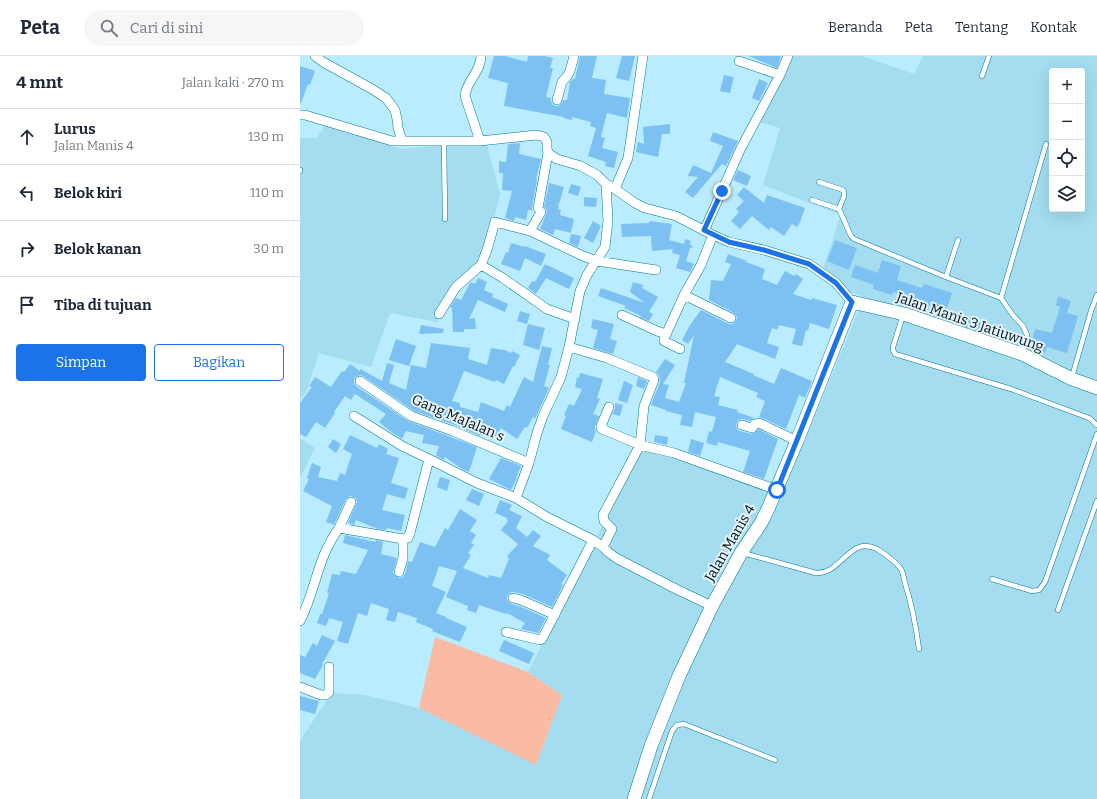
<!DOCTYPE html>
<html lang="id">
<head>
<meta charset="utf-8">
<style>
	:root { --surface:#fff; --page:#f6f6f7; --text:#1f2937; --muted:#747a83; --line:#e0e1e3; --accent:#1a73e8 }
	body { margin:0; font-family:Bitter,serif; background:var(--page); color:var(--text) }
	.controls { position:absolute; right:12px; top:12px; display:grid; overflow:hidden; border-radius:4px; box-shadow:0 4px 16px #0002 }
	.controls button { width:36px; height:36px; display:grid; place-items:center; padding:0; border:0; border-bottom:1px solid var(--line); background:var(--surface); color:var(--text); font:20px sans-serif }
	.stop { position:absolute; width:12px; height:12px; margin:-9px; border:3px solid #1a73e8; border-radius:50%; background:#fff }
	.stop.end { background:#1a73e8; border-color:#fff; box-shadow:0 1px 4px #0008 }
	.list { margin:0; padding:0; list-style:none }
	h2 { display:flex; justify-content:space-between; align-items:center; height:52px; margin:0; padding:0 16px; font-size:17px }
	h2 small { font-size:13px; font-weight:400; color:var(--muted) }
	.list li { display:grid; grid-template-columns:26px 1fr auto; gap:12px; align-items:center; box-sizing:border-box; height:56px; padding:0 16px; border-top:1px solid var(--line) }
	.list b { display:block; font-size:15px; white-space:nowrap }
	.list p { margin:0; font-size:13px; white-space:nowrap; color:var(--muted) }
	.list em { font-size:13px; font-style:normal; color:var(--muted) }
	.actions { display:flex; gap:8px; padding:12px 16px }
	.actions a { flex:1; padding:9px 0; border:1px solid var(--accent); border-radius:4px; text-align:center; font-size:14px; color:var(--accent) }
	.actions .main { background:var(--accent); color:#fff }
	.icon { flex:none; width:22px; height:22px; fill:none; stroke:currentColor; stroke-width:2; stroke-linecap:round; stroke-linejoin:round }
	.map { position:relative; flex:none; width:797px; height:743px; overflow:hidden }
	header { display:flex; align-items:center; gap:24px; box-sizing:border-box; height:56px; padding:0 20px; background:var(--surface); border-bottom:1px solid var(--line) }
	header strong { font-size:19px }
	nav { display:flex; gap:22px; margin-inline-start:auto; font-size:14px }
	.search { width:280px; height:36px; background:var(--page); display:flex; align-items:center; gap:10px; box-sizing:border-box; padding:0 14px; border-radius:22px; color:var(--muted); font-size:15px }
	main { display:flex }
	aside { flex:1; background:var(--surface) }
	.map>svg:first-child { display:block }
</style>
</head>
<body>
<header>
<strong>Peta</strong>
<div class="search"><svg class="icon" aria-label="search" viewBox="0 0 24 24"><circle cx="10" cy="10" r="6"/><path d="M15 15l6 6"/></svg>Cari di sini</div>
<nav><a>Beranda</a><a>Peta</a><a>Tentang</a><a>Kontak</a></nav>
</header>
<main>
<aside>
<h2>4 mnt<small>Jalan kaki · 270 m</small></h2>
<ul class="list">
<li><svg class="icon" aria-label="ahead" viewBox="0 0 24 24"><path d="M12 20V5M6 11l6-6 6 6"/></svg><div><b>Lurus</b><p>Jalan Manis 4</p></div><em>130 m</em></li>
<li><svg class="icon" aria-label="left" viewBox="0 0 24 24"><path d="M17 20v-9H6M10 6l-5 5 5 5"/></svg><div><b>Belok kiri</b></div><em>110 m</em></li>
<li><svg class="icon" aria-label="right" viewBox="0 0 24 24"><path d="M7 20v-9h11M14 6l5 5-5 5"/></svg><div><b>Belok kanan</b></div><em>30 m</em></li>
<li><svg class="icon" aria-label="arrive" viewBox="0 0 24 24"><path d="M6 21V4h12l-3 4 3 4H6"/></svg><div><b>Tiba di tujuan</b></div></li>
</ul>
<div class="actions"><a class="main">Simpan</a><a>Bagikan</a></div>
</aside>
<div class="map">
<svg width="797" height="743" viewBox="0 0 797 743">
	<rect width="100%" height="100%" fill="#b8ecfe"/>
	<path fill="#a4dcf0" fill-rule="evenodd" d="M 488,0 L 562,0 L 614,18 L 623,0 L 797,0 L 797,743 L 0,743 L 0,684 L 32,637 L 64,639 L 119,652 L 236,708 L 262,639 L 228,616 L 343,389 L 484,435 L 564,241 L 547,234 L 523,213 L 541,159 L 463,129 L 480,72 L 453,64 ZM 752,15 L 782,15 L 782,153 L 752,153 Z
		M 27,66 L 101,93 L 186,85 L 200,138 L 182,209 L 156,230 L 137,266 L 90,257 L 71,311 L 19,297 L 6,336 L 0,344 L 0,82 L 17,82 Z
		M 0,382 L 15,392 L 0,422 Z"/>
	<path fill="#f9bba3" d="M 135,581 L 228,616 L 262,639 L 236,709 L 119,652 Z"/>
	<path fill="#7dc1f3" d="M 194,0 L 205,0 L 227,6 L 228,0 L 244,0 L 253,2 L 250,12 L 253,12 L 246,41 L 251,42 L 251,45 L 252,48 L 255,50 L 258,50 L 261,48 L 263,44 L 267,44 L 270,26 L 273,23 L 275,23 L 280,0 L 297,0 L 292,22 L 306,24 L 304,38 L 330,42 L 327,62 L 307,57 L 301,81 L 305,82 L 302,92 L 318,96 L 314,112 L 305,110 L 306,106 L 288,100 L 296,72 L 290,70 L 291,66 L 272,61 L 272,64 L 263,62 L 264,61 L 204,50 L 208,27 L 188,22 Z
		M 322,0 L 335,0 L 329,25 L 316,22 Z
		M 449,0 L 481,0 L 477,12 Z
		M 0,10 L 15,15 L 10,29 L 8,28 L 1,47 L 0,47 Z
		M 424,19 L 434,21 L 430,37 L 420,35 Z
		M 459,23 L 468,27 L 459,45 L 452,42 Z
		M 370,68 L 370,78 L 362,78 L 358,101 L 336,96 L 338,86 L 344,88 L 343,71 Z
		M 413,76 L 438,85 L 426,110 L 422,108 L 393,142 L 385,136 L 398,121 L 388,120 L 393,109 L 411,117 L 423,90 L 410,85 Z
		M 220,87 L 219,98 L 241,103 L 236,123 L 237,124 L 232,151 L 232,154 L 228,154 L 226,164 L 215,161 L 214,165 L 205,162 L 212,135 L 202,134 L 203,117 L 199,117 L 199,105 L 206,106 L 208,88 Z
		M 438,114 L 451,120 L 447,130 L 433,124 Z
		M 249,127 L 264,131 L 259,148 L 257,148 L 259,149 L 258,153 L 261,154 L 260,159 L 274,163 L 271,177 L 255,173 L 253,179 L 240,173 L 247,156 L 246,153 L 244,151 Z
		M 271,128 L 281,131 L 278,140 L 268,137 Z
		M 444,131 L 464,147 L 467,139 L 505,152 L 500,166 L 497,171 L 492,168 L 484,180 L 471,171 L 469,174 L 452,160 L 440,173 L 431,165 L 439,156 L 436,153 L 444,145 L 437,139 Z
		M 284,141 L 297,142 L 296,151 L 284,150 Z
		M 293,165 L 301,170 L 293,187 L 284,182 Z
		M 350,165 L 372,168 L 369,184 L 384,188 L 385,183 L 391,185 L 390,189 L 393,190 L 393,191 L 390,192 L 386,205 L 394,208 L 390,216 L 376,212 L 380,199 L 372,197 L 373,193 L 352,195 L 351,180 L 322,181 L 321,168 L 349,167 Z
		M 271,178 L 281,180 L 278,191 L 269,187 Z
		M 535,184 L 557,192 L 549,214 L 527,205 Z
		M 211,187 L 225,191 L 225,190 L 246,198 L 241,210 L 225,202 L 220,215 L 201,208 L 206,196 L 208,197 Z
		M 428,198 L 447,205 L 446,206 L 465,213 L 462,223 L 477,229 L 485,215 L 494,220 L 496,218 L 503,223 L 493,238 L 511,244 L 512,242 L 537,249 L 529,273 L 510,267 L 508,275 L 506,274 L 502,290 L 492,288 L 496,273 L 479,269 L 477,274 L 472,272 L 467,287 L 479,291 L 475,303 L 437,288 L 425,306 L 454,318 L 453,319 L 474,328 L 481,312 L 512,325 L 505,342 L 499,339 L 486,373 L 462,362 L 459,361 L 465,345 L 456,341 L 458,337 L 420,321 L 414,340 L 420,341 L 418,349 L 438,354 L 437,356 L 454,362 L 450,365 L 443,363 L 438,364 L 436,368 L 437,373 L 440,375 L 451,378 L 454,377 L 458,373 L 478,383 L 464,423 L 443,416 L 450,395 L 418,386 L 417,390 L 406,387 L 409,375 L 412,376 L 416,361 L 395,356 L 392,371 L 380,369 L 382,359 L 366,355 L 366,354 L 351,349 L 360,326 L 359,319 L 356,316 L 365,303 L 375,309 L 363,328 L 369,329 L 365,342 L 379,346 L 386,327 L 384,327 L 394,279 L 388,288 L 382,284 L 390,269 L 401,254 L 429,268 L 432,268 L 436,265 L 437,261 L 434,257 L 409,244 L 411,224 L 423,225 L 431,208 L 425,206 Z
		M 582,204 L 601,210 L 597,224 L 622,232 L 624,228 L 652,237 L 646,255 L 618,246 L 619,244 L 593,236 L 592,239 L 573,233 L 574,229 L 551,221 L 555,209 L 578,217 Z
		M 245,208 L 274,222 L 269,233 L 246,222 L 236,238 L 228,232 L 232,225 L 235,226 Z
		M 178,222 L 187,226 L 184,234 L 193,238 L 192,241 L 208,248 L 205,256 L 178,244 L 169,263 L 175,262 L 176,273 L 164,273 L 164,276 L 153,276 L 152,252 L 150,251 L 156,242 L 161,244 L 170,227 L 171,226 L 175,228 Z
		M 333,226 L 343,229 L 342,232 L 358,241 L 349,256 L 353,258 L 349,265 L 340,261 L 341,260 L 324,252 L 326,250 L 298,240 L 301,232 L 345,247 L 330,236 Z
		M 758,240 L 771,245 L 767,257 L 778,260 L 767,297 L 747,291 L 745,297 L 730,293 L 735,273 L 752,277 L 760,251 L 756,249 Z
		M 220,255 L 230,258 L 227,268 L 217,265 Z
		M 666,261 L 717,279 L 714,287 L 663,270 Z
		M 293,263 L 314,268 L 310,283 L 317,285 L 313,298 L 293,292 L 298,274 L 291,272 Z
		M 228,268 L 245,272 L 239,294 L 223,289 Z
		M 121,269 L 144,273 L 143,277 L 119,278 Z
		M 96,283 L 116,290 L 109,310 L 89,304 Z
		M 131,287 L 170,292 L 168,303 L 187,309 L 191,292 L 203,294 L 203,293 L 211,297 L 212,295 L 220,299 L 214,311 L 213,310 L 204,328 L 196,324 L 195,326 L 164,315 L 152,345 L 160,347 L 160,351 L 178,356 L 181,346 L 204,355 L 207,349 L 210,351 L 224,321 L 233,326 L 242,290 L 252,292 L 248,309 L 250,309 L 244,330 L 249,332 L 235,363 L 233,361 L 227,372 L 225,371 L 217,383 L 201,372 L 195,384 L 185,380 L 180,379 L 180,380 L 155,369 L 114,355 L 63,320 L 60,319 L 55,321 L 54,324 L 54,327 L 56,330 L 108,365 L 151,381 L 177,391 L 169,416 L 162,413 L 145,401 L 144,404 L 136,400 L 139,390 L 122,387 L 124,379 L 106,375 L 102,383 L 90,375 L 79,366 L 86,358 L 55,338 L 51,344 L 45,340 L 34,356 L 35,357 L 25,372 L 16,366 L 6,381 L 0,378 L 0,347 L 12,331 L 9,330 L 15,321 L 31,331 L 42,315 L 44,316 L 50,308 L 60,315 L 60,313 L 82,325 L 87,307 L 94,309 L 89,327 L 106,334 L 111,309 L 126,312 Z
		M 280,317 L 303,323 L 297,342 L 300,343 L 293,358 L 299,360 L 295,370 L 295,375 L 296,375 L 292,386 L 261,373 L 266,360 L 264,359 L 269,348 L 274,350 L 282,333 L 275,331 L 277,321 L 279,322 Z
		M 338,321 L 347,325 L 344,333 L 336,330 Z
		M 324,325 L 333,329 L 327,347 L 318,344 Z
		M 315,347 L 323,349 L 320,360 L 312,358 L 315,353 Z
		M 50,379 L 77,392 L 79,388 L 88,393 L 86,398 L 99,402 L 91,427 L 108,432 L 105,443 L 87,438 L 82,454 L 105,459 L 101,475 L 87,472 L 86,474 L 78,473 L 56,464 L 54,469 L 48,467 L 57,446 L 56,442 L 51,440 L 48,441 L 46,443 L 34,469 L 26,466 L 32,450 L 3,435 L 9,423 L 7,422 L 12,407 L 21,411 L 18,421 L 37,425 L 40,417 L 45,419 L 52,398 L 43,393 Z
		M 355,379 L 368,381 L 367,389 L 354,386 Z
		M 33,383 L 41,388 L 36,397 L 28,391 Z
		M 391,383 L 404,387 L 400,400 L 388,396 Z
		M 201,402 L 221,410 L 216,422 L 217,423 L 216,424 L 211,434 L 189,423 Z
		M 140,421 L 150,424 L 147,435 L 137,431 Z
		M 172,433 L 184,438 L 179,450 L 166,444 Z
		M 200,444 L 212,449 L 209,454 L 222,460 L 216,472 L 227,481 L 233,474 L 241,480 L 233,490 L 250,499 L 247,504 L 267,519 L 261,528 L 263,529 L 252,551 L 223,538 L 214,536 L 211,536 L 207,540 L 207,544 L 211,548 L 219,550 L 246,562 L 238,577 L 221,573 L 225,567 L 207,557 L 206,558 L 179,549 L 176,557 L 167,554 L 168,550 L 146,541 L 157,515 L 139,510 L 132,530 L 146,536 L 136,557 L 146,561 L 146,562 L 167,571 L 160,586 L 132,575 L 133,573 L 116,566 L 117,562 L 98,556 L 95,566 L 86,564 L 89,553 L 71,547 L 67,560 L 58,557 L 48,588 L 37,585 L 43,566 L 29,562 L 26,570 L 17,567 L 20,558 L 22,558 L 29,537 L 27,537 L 32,518 L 40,519 L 41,515 L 56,518 L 68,494 L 43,487 L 45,479 L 75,486 L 76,484 L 83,486 L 81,498 L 97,502 L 93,517 L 95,520 L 100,522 L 103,521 L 105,518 L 108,505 L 112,506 L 120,486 L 135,491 L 145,472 L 148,474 L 160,453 L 177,464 L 170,475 L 176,479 L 171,487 L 174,489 L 168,497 L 171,499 L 163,512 L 188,522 L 189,519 L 201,522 L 209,503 L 207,500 L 218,488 L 201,474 L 208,465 L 207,464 L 207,462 L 195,457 Z
		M 22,579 L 35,585 L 22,608 L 23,609 L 15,623 L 0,617 L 0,599 L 5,601 L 13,587 L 17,590 Z
		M 204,584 L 234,597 L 229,608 L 199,595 Z
		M 0,640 L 19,645 L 15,658 L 0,654 Z"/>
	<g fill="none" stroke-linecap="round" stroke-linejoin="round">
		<defs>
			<path id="lane" d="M 682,20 L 689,0
				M 144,86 L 145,163
				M 0,115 L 0,114
				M 519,126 L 543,134 L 544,136 L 544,140 L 539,153
				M 512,144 L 539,153 L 551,180 L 554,183 L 646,221 L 701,242 L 712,258 L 723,270 L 727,279 L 722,297
				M 646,221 L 658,184
				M 701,242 L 746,88
				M 603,259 L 593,291 L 593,294 L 595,298 L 711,333 L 789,362 L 797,369
				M 772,321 L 791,255 L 797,239
				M 443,497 L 516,517 C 534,518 542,500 557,492 C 563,489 571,490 577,493 C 585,498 595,505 601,513 C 603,516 604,523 605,527 C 612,549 616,571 619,593
				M 692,523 L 732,535 L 739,534 L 745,526 L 797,378
				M 758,554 L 797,445
				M 349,743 L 372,675 L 377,669 L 384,668 L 475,704"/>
			<path id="street" d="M 15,0 L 23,6 L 72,33 L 86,42 L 95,54 L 97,63 L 98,72 L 102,85 L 180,85 L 237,79 L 244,81 L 247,86 L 247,92 L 248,97 L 257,103 L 281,110 L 297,119 L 306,128 L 315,133 L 335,147 L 345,152 L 376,160 L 413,179 L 429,186 L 464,194 L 509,208 L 536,227 L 552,246
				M 439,5 L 480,19
				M 257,44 L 262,26 L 268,19 L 270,15 L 274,0
				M 0,59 L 5,59 L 92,85 L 102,85
				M 180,85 L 165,40 C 167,23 180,18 181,0
				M 315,133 L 328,102 L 343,0
				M 238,152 L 248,97
				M 230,175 L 241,156
				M 404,175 L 441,92 L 480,19 L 488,0
				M 181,209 L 203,222 L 247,253 L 275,263
				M 384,239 L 431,262
				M 139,258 L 156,231 L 181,209 L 187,194 L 195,166 L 230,175 L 283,200 L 297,205 L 356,214
				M 322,259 L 357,275 L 366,278
				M 269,291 L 307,302 L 353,321 L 354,324 L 344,350 L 340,389 L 303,459 L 304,465 L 312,473 L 303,491
				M 380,293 L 364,285 L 364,283 L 384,239 L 401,209 L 413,179
				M 60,325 L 111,360 L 153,375 L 229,407
				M 309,351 L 301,370 L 301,372 L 302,373 L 340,389 L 374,397 L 477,434
				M 54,360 L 102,390 L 129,403
				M 442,369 L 452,372 L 455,368 L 459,367 L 497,385
				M 216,442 L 229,407 L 237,377 L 243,360 L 261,321 L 269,291 L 280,235 L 287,219 L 305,191 L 308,165 L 306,128
				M 39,472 L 51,446
				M 99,516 L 103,502 L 103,483
				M 213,542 L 221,544 L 255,559
				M 0,565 C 11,544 15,521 24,499 C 28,490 33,480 39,472 L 103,483 L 108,482 L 110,477 L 129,403 L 177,427 L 216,442 L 247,461 L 293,484 L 303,491 L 308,496 L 316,502 L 378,534 L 412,550
				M 206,576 L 240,584 L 242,583 L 293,484
				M 0,631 L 21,639 L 26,639 L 29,636 L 29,611"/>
			<path id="secondary" d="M 334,743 L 351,690 L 379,620 L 412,550 L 441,497 L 461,467 L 468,453 L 497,385 L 552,246 L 604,258 L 722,298 L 772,323 L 797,332"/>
		</defs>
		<use href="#lane" stroke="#037995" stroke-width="5.5"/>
		<use href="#street" stroke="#037995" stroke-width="10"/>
		<use href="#secondary" stroke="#037995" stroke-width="14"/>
		<use href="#lane" stroke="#fff" stroke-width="4.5"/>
		<use href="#street" stroke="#fff" stroke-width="9"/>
		<use href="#secondary" stroke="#fff" stroke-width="13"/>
	</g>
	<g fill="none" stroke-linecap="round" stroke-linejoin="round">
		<path stroke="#1a73e8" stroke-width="5" d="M 422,135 L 404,174 L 429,186 L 464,194 L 509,208 L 536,227 L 552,246 L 477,434"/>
	</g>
	<g text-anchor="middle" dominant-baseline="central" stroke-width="4" stroke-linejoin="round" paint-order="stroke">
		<g font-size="14" fill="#001016" stroke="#e2f3f9">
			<text transform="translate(670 266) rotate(19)">Jalan Manis 3 Jatiuwung</text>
			<text transform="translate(158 362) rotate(23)">Gang MaJalan s</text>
			<text transform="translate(430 487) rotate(-60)">Jalan Manis 4</text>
		</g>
	</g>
</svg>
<div class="controls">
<button>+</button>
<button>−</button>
<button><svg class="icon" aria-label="locate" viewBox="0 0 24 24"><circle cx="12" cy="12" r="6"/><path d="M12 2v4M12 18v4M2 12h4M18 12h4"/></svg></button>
<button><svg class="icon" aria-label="layers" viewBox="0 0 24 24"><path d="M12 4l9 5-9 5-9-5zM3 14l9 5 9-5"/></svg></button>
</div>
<div class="stop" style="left:477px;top:434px"></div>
<div class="stop end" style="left:422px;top:135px"></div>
</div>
</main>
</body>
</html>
